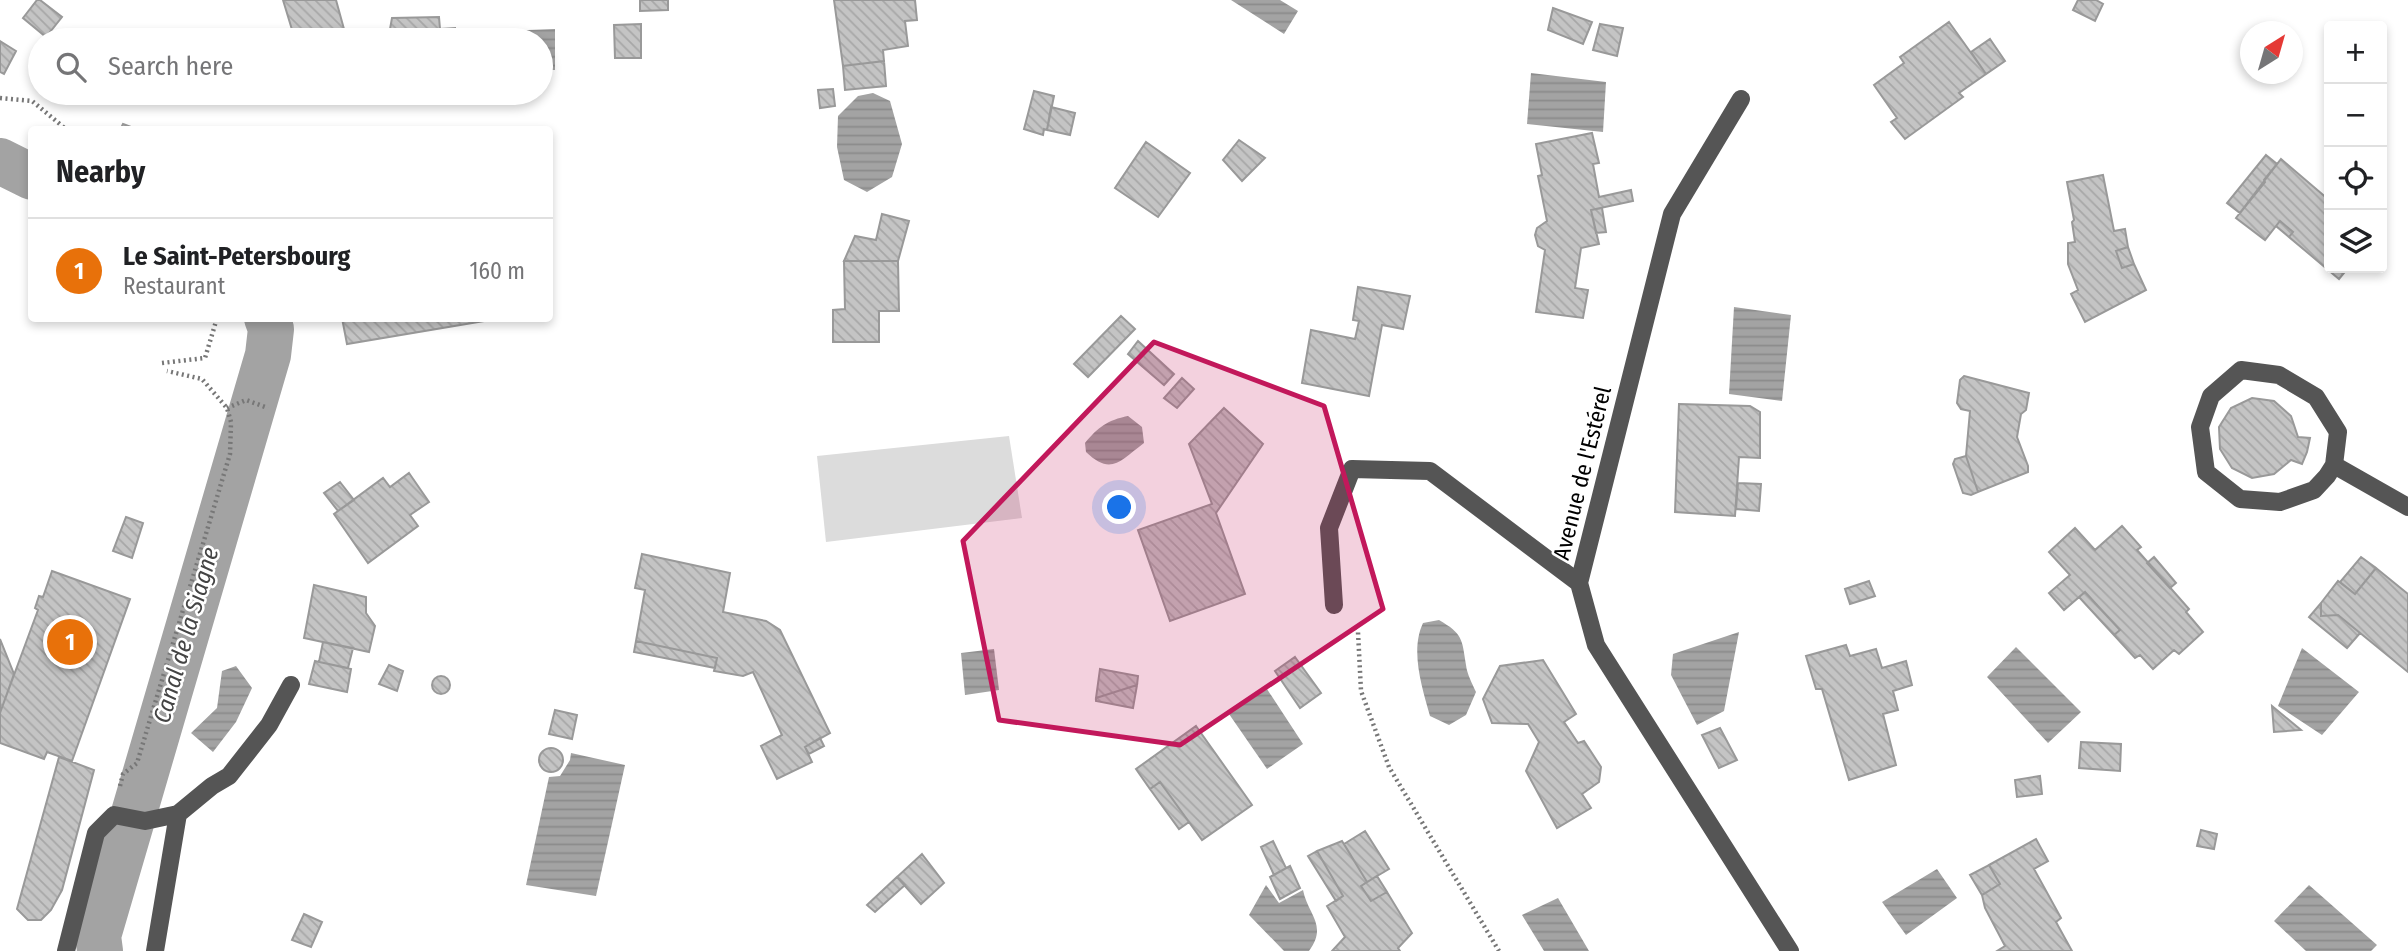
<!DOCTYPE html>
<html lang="en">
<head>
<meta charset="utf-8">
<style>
	:root { --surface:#fff; --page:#f2f2f2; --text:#202124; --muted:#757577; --line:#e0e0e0; --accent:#0f766e }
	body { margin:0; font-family:"Fira Sans Condensed",sans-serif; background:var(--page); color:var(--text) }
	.controls { position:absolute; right:21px; top:21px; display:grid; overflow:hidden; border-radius:7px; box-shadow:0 4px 10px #0003 }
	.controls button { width:63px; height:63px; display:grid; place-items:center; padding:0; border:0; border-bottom:2px solid var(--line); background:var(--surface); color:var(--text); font:35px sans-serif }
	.compass { position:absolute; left:2240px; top:21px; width:63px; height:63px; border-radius:50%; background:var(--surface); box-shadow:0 4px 10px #0003; rotate:37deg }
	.you { position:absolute; left:1120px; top:508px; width:24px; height:24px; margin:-18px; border:5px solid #fff; border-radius:50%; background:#1a73e8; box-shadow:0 0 0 10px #1a73e833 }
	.badge { display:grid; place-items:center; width:46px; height:46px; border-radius:50%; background:var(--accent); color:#fff; font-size:23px; font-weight:700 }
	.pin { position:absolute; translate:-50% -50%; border:4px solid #fff; box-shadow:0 2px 7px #0006 }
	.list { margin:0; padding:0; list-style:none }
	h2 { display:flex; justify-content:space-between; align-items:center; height:91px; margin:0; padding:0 28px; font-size:30px }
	h2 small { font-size:23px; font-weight:400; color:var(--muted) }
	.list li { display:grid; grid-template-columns:46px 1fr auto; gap:21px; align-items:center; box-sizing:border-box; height:105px; padding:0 28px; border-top:2px solid var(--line) }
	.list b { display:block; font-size:26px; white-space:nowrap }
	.list p { margin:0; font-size:23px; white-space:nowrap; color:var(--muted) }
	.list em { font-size:23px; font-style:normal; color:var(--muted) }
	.icon { flex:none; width:38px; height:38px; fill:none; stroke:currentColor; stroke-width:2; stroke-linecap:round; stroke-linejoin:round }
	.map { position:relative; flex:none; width:2408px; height:951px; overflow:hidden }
	.search { position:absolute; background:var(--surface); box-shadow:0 4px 10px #0003; left:28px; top:28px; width:525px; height:77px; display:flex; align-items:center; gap:18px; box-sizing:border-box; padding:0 24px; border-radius:38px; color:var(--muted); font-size:26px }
	.panel { position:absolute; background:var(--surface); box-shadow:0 4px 10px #0003; left:28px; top:126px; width:525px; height:196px; border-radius:7px }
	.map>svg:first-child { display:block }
</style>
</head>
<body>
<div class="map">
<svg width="2408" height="951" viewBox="0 0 2408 951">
	<defs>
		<pattern id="water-rules" width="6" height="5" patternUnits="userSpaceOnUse" patternTransform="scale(1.75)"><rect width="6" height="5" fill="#a3a3a3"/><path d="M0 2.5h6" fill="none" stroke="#8b8b8b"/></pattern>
		<pattern id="building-back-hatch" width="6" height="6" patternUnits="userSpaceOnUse" patternTransform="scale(1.75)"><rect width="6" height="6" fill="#c4c4c4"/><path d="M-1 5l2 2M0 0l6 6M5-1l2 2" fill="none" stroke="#a7a7a7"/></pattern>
	</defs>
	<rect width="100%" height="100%" fill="#fff"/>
	<path fill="#dcdcdc" d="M 1009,436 L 1022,518 L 826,542 L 817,456 Z"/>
	<path fill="url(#water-rules)" d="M 1231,0 L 1280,0 L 1298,11 L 1284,34 Z
		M 555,29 L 555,70 L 541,70 L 541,40 L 474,40 L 474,32 Z
		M 1531,73 L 1606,82 L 1603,132 L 1527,124 Z
		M 873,93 L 890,101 L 902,144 L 892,177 L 867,192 L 844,180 L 837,147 L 838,116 L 858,96 Z
		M 1734,307 L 1791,315 L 1782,401 L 1729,394 Z
		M 1128,416 L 1142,427 L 1144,443 C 1120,461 1111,476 1086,452 L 1085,443 C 1098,427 1108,420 1128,416 Z
		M 1439,620 C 1463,634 1462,639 1466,665 C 1467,674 1472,683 1476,692 L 1466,715 L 1449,725 L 1430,716 C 1422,687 1410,651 1423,623 Z
		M 1739,632 L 1724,711 L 1697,725 L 1671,675 L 1673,654 Z
		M 2016,647 L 2081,712 L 2048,743 L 1987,677 Z
		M 2302,648 L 2359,692 L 2322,735 L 2278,706 Z
		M 994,649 L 999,690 L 965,695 L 961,653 Z
		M 236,666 L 252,688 L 236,722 L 213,752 L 191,733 L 217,708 L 222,671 Z
		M 1267,689 L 1303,744 L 1267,769 L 1229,714 Z
		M 571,753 L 625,765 L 596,896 L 526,885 L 549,777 L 560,776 L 570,760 Z
		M 1937,869 L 1957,898 L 1906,935 L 1882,902 Z
		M 1266,885 L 1279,903 L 1303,890 C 1308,915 1328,925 1309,951 L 1284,951 L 1249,915 Z
		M 2309,885 L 2377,945 L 2371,951 L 2306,951 L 2274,921 Z
		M 1558,898 L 1589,951 L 1544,951 L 1522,915 Z"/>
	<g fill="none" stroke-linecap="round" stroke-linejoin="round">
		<path stroke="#a3a3a3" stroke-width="46" d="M 0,161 L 32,177
			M 100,951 L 98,936 L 268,355 L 271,329 L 267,318"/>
	</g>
	<path fill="url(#building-back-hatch)" stroke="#999" stroke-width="2" d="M 37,0 L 40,0 L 62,17 L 46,37 L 23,18 Z
		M 283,0 L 336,0 L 347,40 L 271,40 L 293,33 Z
		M 640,0 L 668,0 L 668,10 L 640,11 Z
		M 834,0 L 915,0 L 917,20 L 905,21 L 908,46 L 883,50 L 884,61 L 843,66 Z
		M 2078,0 L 2096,0 L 2103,4 L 2095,21 L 2073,10 Z
		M 1553,8 L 1592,22 L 1583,44 L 1548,30 Z
		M 439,17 L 440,29 L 455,28 L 455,40 L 388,40 L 392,18 Z
		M 1949,22 L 1986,74 L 1959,93 L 1963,97 L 1905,139 L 1891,122 L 1897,118 L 1874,85 L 1904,63 L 1900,57 Z
		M 641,24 L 641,58 L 615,58 L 614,25 Z
		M 1600,24 L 1623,28 L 1617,56 L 1593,50 Z
		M 1990,39 L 2005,61 L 1986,74 L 1971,52 Z
		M 0,41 L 16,51 L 4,74 L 0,72 Z
		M 884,61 L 886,86 L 845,90 L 843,66 Z
		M 833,89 L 835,106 L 820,108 L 818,90 Z
		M 1034,91 L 1054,96 L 1047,130 L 1044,129 L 1043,135 L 1024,129 Z
		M 1051,107 L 1075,113 L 1070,135 L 1047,130 Z
		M 123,124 L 139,130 L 120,130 Z
		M 1592,133 L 1599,163 L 1593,164 L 1599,197 L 1631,190 L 1633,201 L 1591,210 L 1599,244 L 1581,248 L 1575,288 L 1588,290 L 1583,318 L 1536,312 L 1545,250 L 1538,246 L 1535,235 L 1537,228 L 1547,221 L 1538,176 L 1542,175 L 1536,144 Z
		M 1239,140 L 1265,158 L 1242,181 L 1223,160 Z
		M 1146,142 L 1190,173 L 1158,217 L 1115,188 Z
		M 2266,155 L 2277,164 L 2264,180 L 2265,182 L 2240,213 L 2227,203 Z
		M 2281,159 L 2329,200 L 2329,268 L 2348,268 L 2339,279 L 2289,237 L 2293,232 L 2280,221 L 2265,240 L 2236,218 Z
		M 2103,175 L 2114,231 L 2125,229 L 2128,247 L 2116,251 L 2122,268 L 2134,264 L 2146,290 L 2085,322 L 2071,294 L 2078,290 L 2068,264 L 2068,243 L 2075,242 L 2072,222 L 2074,220 L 2067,182 Z
		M 1602,208 L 1606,232 L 1596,233 L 1591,210 Z
		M 882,214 L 909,221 L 898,261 L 844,261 L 855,236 L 876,240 Z
		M 2280,221 L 2293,232 L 2289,237 L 2276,226 Z
		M 2128,247 L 2134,264 L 2122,268 L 2116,251 Z
		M 844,261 L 898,261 L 899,311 L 879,311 L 879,342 L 833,342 L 833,310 L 845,309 Z
		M 1358,287 L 1410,296 L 1403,329 L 1382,325 L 1369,396 L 1302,383 L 1311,330 L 1355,339 L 1359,321 L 1353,320 Z
		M 1121,316 L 1135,329 L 1088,377 L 1074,364 Z
		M 342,318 L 502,318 L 347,344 Z
		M 1138,341 L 1174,374 L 1164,385 L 1128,354 Z
		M 1964,376 L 2029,393 L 2026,410 L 2021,414 L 2017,437 L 2028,466 L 2028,472 L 1978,492 L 1966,456 L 1970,411 L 1961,409 L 1957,403 L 1960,380 Z
		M 1182,378 L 1194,389 L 1177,408 L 1164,398 Z
		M 2252,398 L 2274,401 L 2291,416 L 2298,437 L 2310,438 L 2307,452 L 2302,464 L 2291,460 L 2274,474 L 2252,478 L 2232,468 L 2220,449 L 2219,427 L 2231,408 Z
		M 1679,404 L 1750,406 L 1760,412 L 1760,458 L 1739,457 L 1735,516 L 1675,512 Z
		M 1224,408 L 1263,444 L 1216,513 L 1245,594 L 1170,621 L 1138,530 L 1212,504 L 1189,444 Z
		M 1966,456 L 1978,492 L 1971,495 L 1963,493 L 1953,464 L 1955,459 Z
		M 409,473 L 429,502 L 410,515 L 418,526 L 368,563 L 334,514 L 383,478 L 390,487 Z
		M 340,482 L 354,500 L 338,511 L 324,493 Z
		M 1738,483 L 1761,484 L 1759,511 L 1736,509 Z
		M 126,517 L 143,523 L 132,558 L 113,551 Z
		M 2122,526 L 2141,547 L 2137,550 L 2189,609 L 2186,612 L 2203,632 L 2179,654 L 2174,650 L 2153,669 L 2140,655 L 2135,658 L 2114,635 L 2120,630 L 2085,592 L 2064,610 L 2049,593 L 2070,575 L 2049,552 L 2075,528 L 2095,550 Z
		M 642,554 L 730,573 L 723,612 L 766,621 L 780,630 L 830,733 L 805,747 L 812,762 L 777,779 L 761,746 L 782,735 L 753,672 L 743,676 L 714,671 L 717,658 L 636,641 L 645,590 L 635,588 Z
		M 2154,557 L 2176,583 L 2170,588 L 2147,563 Z
		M 2361,557 L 2376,568 L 2355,594 L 2340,582 Z
		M 2376,568 L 2408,594 L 2408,672 L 2338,615 L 2321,616 L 2321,603 L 2338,581 L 2355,594 Z
		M 52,571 L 130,599 L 72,761 L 47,752 L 44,759 L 0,743 L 0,713 L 38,610 L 35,608 L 39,596 L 43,597 Z
		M 1869,581 L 1875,596 L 1850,604 L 1845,589 Z
		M 314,585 L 366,597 L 366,613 L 375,626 L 369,652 L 304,638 Z
		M 2085,592 L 2120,630 L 2114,635 L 2079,597 Z
		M 2321,603 L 2321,616 L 2338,615 L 2360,633 L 2347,648 L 2309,617 Z
		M 0,639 L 14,674 L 0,713 Z
		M 636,641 L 717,658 L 715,668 L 634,652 Z
		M 323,642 L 353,648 L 348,668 L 319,662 Z
		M 1846,645 L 1850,656 L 1876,649 L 1882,668 L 1906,661 L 1912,685 L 1893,691 L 1898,710 L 1883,714 L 1896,765 L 1849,780 L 1822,689 L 1816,689 L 1806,656 Z
		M 1295,657 L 1321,693 L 1300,708 L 1275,671 Z
		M 1543,660 L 1576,714 L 1564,722 L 1578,743 L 1584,741 L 1601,767 L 1599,782 L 1582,794 L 1591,808 L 1557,828 L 1526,771 L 1539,742 L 1528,724 L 1492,723 L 1483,699 L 1500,666 Z
		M 315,661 L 351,669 L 347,692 L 309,684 Z
		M 389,665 L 403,671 L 397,691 L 379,684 Z
		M 1100,669 L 1138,676 L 1137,685 L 1096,698 Z
		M432 685a9 9 0 1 1 18 0a9 9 0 1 1-18 0Z
		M 1137,685 L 1133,708 L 1096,701 L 1096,698 Z
		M 2272,706 L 2289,720 L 2301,730 L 2274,732 Z
		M 555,710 L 577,715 L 572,739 L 549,734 Z
		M 1196,726 L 1252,805 L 1202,840 L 1160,782 L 1150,789 L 1136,769 Z
		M 1720,728 L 1737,760 L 1719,768 L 1702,735 Z
		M 820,738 L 824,746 L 809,754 L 805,747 Z
		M 2081,742 L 2121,744 L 2120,771 L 2079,768 Z
		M539 760a12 12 0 1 1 24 0a12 12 0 1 1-24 0Z
		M 59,757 L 94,770 L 62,890 L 51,910 L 41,920 L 28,920 L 17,909 Z
		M 2040,776 L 2042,794 L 2017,797 L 2015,780 Z
		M 1160,782 L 1189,822 L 1179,829 L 1150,789 Z
		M 2201,830 L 2217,834 L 2214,849 L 2197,846 Z
		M 1365,831 L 1389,869 L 1367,882 L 1344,844 Z
		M 2036,839 L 2048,861 L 2034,869 L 2061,918 L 2056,922 L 2072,951 L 1997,951 L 2005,946 L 1985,908 L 1982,895 L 2000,884 L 1989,865 Z
		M 1273,841 L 1286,868 L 1274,875 L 1261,847 Z
		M 1342,841 L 1367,882 L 1361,886 L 1371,901 L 1387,892 L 1412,933 L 1398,948 L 1400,951 L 1332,951 L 1345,937 L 1327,906 L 1343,896 L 1317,851 Z
		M 1317,851 L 1343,896 L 1336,901 L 1308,856 Z
		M 922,854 L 944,883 L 921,904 L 897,877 Z
		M 1989,865 L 2000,884 L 1982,895 L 1970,875 Z
		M 1290,866 L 1300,888 L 1280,899 L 1270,877 Z
		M 1377,876 L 1387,892 L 1371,901 L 1361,886 Z
		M 897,877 L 905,885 L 875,912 L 867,905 Z
		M 304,914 L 322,922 L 311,947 L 292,940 Z"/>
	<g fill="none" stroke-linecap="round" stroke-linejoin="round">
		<path stroke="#777" stroke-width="4.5" stroke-dasharray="2 3.5" stroke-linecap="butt" d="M 0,98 L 32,101 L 67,130
			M 162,363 L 205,358 L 217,318
			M 227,408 L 246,400 L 268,408
			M 1355,628 L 1358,632 L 1361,691 L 1389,767 L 1499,951
			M 120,786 L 123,774 L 137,763 L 230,454 L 231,422 L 227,408 L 202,379 L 167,371"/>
		<path stroke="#555" stroke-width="18" d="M 1741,99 L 1672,214 L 1579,583 L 1596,645 L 1790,951
			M 2241,370 L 2279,375 L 2316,397 L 2338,432 L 2334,465 L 2327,476 L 2314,490 L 2280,502 L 2240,499 L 2206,472 L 2200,427 L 2211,396 Z
			M 2334,465 L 2408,507
			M 1334,605 L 1329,528 L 1352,469 L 1430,471 L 1579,583
			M 66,951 L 96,833 L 114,815 L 145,821 L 178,814 L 212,786 L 229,776 L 269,725 L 291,685
			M 155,951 L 178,814"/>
	</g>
	<path fill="#c2185b" fill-opacity="0.2" stroke="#c2185b" stroke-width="5" stroke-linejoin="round" d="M 1154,342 L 1324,406 L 1383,609 L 1180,745 L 999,720 L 963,541 Z"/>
	<g text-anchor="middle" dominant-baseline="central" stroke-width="5" stroke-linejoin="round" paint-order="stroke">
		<g font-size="23" fill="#000" stroke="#fff">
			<text transform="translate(1582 473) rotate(-76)">Avenue de l'Estérel</text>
		</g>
		<g font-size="24" font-style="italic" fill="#444" stroke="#fff">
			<text transform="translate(186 635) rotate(-74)">Canal de la Siagne</text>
		</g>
	</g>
</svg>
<div class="controls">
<button>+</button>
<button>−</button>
<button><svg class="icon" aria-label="locate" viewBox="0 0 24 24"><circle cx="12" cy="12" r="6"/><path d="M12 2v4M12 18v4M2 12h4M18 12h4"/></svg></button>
<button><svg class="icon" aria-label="layers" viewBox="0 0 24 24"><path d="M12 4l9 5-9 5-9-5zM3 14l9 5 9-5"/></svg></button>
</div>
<svg class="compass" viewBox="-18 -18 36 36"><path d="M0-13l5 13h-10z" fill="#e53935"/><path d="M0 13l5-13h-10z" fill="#757577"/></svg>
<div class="you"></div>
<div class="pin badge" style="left:70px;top:642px;background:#e8710a">1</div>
<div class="search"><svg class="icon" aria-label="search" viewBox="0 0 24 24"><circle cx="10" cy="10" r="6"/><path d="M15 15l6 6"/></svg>Search here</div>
<section class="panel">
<h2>Nearby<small></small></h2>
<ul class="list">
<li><span class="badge" style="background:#e8710a">1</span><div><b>Le Saint-Petersbourg</b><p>Restaurant</p></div><em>160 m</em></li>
</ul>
</section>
</div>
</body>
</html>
